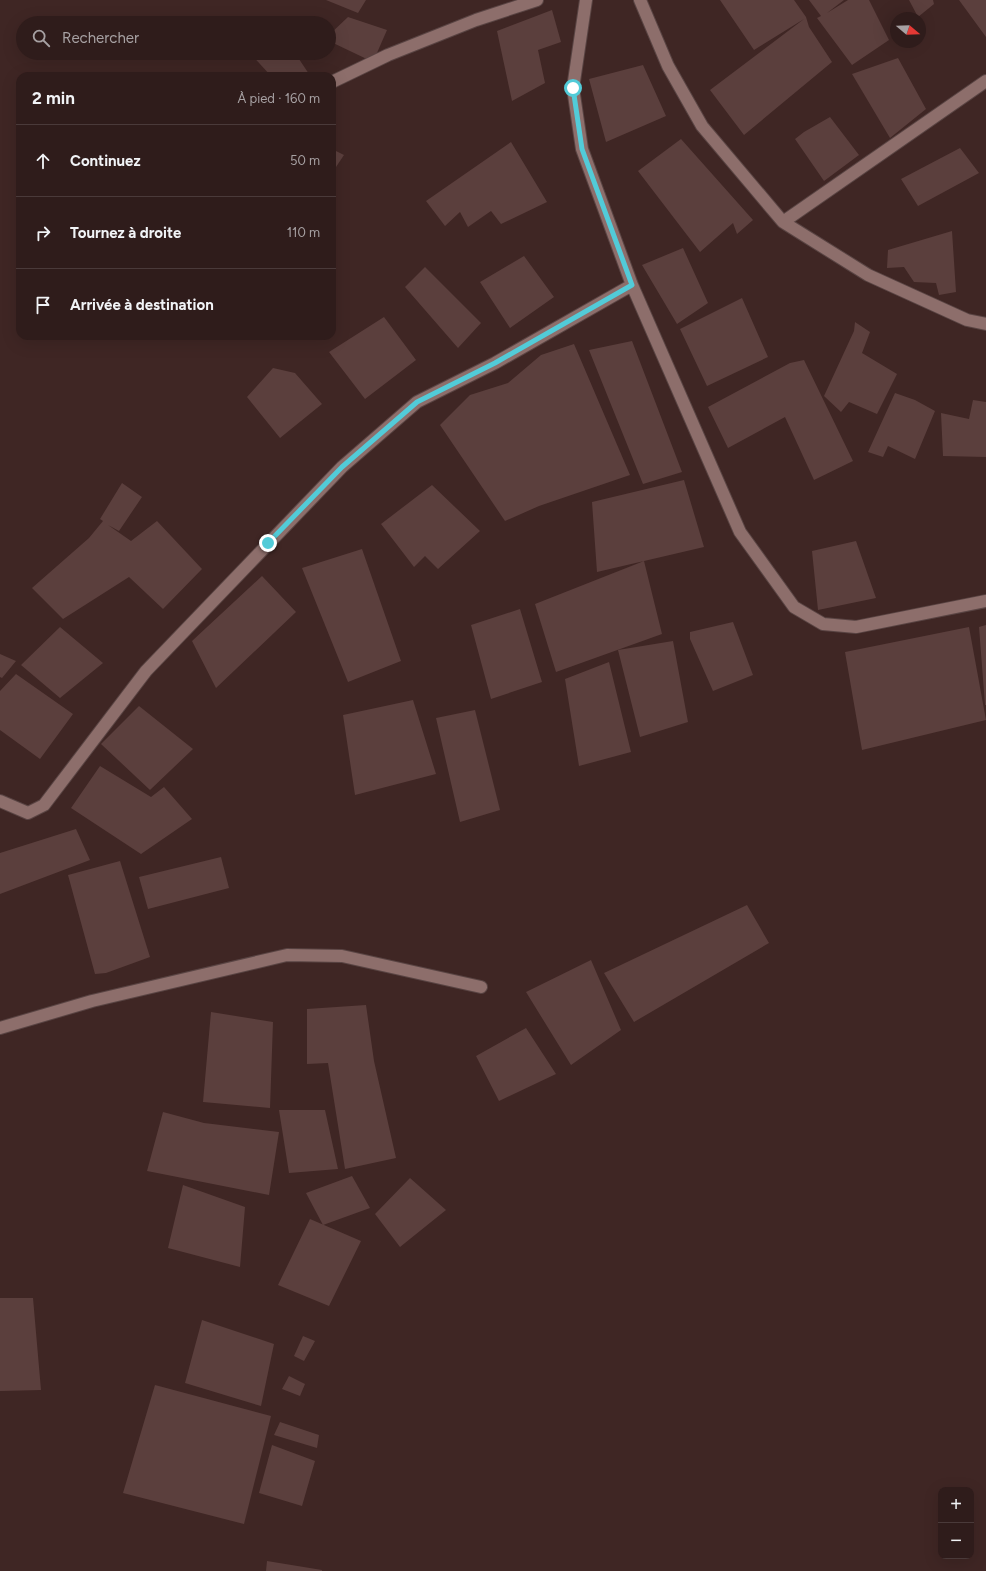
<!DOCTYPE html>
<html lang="fr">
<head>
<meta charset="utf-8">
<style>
	:root { --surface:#2f1c1b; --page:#372524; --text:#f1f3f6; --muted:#a7a1a3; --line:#4a3a3a }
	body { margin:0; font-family:Figtree,sans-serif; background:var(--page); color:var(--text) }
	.controls { position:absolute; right:12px; bottom:12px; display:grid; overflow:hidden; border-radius:8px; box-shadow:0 4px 16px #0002 }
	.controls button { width:36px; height:36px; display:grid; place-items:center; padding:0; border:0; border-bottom:1px solid var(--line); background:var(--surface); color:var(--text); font:20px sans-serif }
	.compass { position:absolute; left:890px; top:12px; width:36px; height:36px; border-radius:50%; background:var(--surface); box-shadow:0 4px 16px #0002; rotate:109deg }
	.stop { position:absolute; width:12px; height:12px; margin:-9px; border:3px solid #52cbd8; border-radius:50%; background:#fff }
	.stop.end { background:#52cbd8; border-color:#fff; box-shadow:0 1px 4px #0008 }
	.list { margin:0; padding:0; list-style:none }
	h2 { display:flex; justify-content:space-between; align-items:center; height:52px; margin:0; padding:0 16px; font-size:17px }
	h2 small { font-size:13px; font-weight:400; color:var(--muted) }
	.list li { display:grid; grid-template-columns:26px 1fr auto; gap:12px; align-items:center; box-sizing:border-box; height:72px; padding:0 16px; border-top:1px solid var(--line) }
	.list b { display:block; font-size:15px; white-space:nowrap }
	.list em { font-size:13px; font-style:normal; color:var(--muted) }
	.icon { flex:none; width:22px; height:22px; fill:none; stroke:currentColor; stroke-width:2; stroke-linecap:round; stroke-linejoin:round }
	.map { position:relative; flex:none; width:986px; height:1571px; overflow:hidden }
	.search { position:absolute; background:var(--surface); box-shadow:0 4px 16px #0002; left:16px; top:16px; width:320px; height:44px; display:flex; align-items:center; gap:10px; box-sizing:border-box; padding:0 14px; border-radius:22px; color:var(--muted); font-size:15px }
	.panel { position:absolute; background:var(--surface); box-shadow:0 4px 16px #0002; left:16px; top:72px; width:320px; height:268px; border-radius:12px }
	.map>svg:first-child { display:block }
</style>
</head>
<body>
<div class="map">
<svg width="986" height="1571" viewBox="0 0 986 1571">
	<rect width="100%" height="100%" fill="#3f2624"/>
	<path fill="#5b3f3d" d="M 326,0 L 366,0 L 358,13 Z
		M 720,0 L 794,0 L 806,17 L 809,27 L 832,62 L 744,135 L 710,90 L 804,19 L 754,50 Z
		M 809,0 L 844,0 L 827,13 L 848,0 L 869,0 L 889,40 L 852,65 L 817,18 L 821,16 Z
		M 909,0 L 933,0 L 934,4 L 918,17 Z
		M 959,0 L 986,0 L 986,37 Z
		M 552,10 L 561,42 L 538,50 L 545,83 L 512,101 L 497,31 Z
		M 270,17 L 274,23 L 260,23 Z
		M 348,17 L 387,30 L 373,62 L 329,41 L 329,35 Z
		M 250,53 L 295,53 L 309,74 L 307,76 L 271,76 Z
		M 898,58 L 926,109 L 890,138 L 852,74 Z
		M 643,65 L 666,116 L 606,142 L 589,79 Z
		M 830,117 L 859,155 L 824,181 L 795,139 L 804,132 Z
		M 681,139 L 753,220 L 737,234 L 733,223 L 700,252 L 638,171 Z
		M 511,142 L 547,202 L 501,224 L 491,211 L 468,227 L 460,212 L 445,226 L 426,201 Z
		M 960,148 L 979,173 L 918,206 L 901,179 Z
		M 332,149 L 344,155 L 332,173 Z
		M 952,231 L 956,292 L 939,295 L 936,283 L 914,282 L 904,267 L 887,268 L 888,250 Z
		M 683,248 L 708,303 L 677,324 L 642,265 Z
		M 524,256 L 554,297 L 510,328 L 480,282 Z
		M 425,267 L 481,323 L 458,348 L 405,287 Z
		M 742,298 L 768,357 L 707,386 L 680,329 Z
		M 384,317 L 416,360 L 365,399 L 329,352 Z
		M 855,322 L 870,332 L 862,353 L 897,374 L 877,414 L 849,402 L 841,412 L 824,396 L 854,331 Z
		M 632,341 L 682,472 L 643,484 L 589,350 Z
		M 574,344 L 630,475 L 539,506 L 505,521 L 440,425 L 470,395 L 508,383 L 541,355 Z
		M 804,360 L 853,461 L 814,480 L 785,417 L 728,448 L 708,407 L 790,363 Z
		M 273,368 L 295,373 L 322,404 L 280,438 L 247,397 Z
		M 895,393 L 915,400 L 935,411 L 915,459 L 888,446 L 883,457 L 868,452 Z
		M 973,400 L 986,402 L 986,457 L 943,456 L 941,413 L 969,419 Z
		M 684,480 L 704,547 L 597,572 L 592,502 Z
		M 122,483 L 142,497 L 119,531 L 108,525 L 131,541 L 157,521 L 202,569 L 163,609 L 129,577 L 63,619 L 32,588 L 89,538 L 103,521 L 100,519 Z
		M 432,485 L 480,531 L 438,569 L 425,556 L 414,567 L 381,524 Z
		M 856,541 L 876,598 L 818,610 L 812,551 Z
		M 362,549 L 401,661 L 348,682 L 302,568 Z
		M 644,561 L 662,634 L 556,672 L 535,604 Z
		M 262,576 L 296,612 L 216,688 L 192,641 Z
		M 520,609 L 542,682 L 491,699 L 471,625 Z
		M 733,622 L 753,675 L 713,691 L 690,639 L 690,632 Z
		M 986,625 L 986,705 L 985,705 L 979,627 Z
		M 60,627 L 103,663 L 60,698 L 21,665 Z
		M 969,627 L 986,720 L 862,750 L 845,652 Z
		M 673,641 L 688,722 L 640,737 L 618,650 Z
		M 0,654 L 16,661 L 2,678 L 0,677 Z
		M 609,662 L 631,752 L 579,766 L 565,679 Z
		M 16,674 L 73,714 L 40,759 L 0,730 L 0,691 Z
		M 413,700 L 436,774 L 355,795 L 343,715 Z
		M 139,706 L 193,749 L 150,790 L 101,744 Z
		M 475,710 L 500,810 L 460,822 L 436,718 Z
		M 100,766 L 151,797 L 164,787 L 192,819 L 141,854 L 71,808 Z
		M 76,829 L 90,860 L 0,894 L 0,853 Z
		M 221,857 L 229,888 L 148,909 L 139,877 Z
		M 120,861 L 150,957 L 106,973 L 95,974 L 68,875 Z
		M 747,905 L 769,943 L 634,1022 L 604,973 Z
		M 591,960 L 621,1030 L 571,1065 L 526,992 Z
		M 366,1005 L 374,1061 L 396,1158 L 345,1169 L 328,1063 L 307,1064 L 307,1009 Z
		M 211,1012 L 273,1022 L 270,1108 L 203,1102 Z
		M 526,1028 L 556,1074 L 499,1101 L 476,1056 Z
		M 279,1110 L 325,1110 L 338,1169 L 289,1173 Z
		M 163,1112 L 204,1123 L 279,1132 L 269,1195 L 147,1171 Z
		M 352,1176 L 370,1208 L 323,1225 L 306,1193 Z
		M 410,1178 L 446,1210 L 400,1247 L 375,1214 Z
		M 183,1185 L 245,1207 L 240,1267 L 168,1248 Z
		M 310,1219 L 361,1241 L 329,1306 L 278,1285 Z
		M 0,1298 L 33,1298 L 41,1390 L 0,1391 Z
		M 202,1320 L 274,1344 L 261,1406 L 185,1383 Z
		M 303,1336 L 315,1341 L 304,1361 L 294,1356 Z
		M 289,1376 L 305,1384 L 300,1396 L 282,1389 Z
		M 155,1385 L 271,1416 L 244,1524 L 123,1493 Z
		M 280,1422 L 319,1435 L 317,1448 L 274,1435 Z
		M 272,1445 L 315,1461 L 302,1506 L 259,1493 Z
		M 267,1561 L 322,1570 L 322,1571 L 266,1571 Z"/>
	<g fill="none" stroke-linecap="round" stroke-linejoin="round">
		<defs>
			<path id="street" d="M 640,0 L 668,66 L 702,126 L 783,222 L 986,81
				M 332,82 L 388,55 L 476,20 L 537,0
				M 783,222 L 868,275 L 967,320 L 986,324
				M 632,285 L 740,532 L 794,607 L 823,624 L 856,627 L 986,601
				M 0,801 L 28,813 L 44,805 L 146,671 L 342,467 L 417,402 L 495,363 L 632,285 L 582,149 L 573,88 L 586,0
				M 0,1028 L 92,1001 L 287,955 L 342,956 L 481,987"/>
		</defs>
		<use href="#street" stroke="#594443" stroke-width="14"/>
		<use href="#street" stroke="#8d6e6b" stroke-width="12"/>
	</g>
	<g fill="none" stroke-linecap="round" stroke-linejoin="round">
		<path stroke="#52cbd8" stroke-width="5" d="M 268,543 L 342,467 L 417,402 L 495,363 L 632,285 L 582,149 L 573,88"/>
	</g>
</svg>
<div class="controls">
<button>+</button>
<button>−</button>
</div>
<svg class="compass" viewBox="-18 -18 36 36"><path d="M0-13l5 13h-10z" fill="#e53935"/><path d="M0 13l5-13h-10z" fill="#a7a1a3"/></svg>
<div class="stop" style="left:573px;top:88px"></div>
<div class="stop end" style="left:268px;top:543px"></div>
<div class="search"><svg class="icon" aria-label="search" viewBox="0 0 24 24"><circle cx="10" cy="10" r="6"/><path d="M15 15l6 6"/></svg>Rechercher</div>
<section class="panel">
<h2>2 min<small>À pied · 160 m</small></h2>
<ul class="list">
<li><svg class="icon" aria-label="ahead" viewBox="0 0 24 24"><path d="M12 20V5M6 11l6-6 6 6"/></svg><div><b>Continuez</b></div><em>50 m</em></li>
<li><svg class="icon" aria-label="right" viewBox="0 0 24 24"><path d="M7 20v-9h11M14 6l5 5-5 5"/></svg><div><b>Tournez à droite</b></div><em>110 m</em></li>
<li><svg class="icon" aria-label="arrive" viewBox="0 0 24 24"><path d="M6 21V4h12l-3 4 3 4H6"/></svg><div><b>Arrivée à destination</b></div></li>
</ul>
</section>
</div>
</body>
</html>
